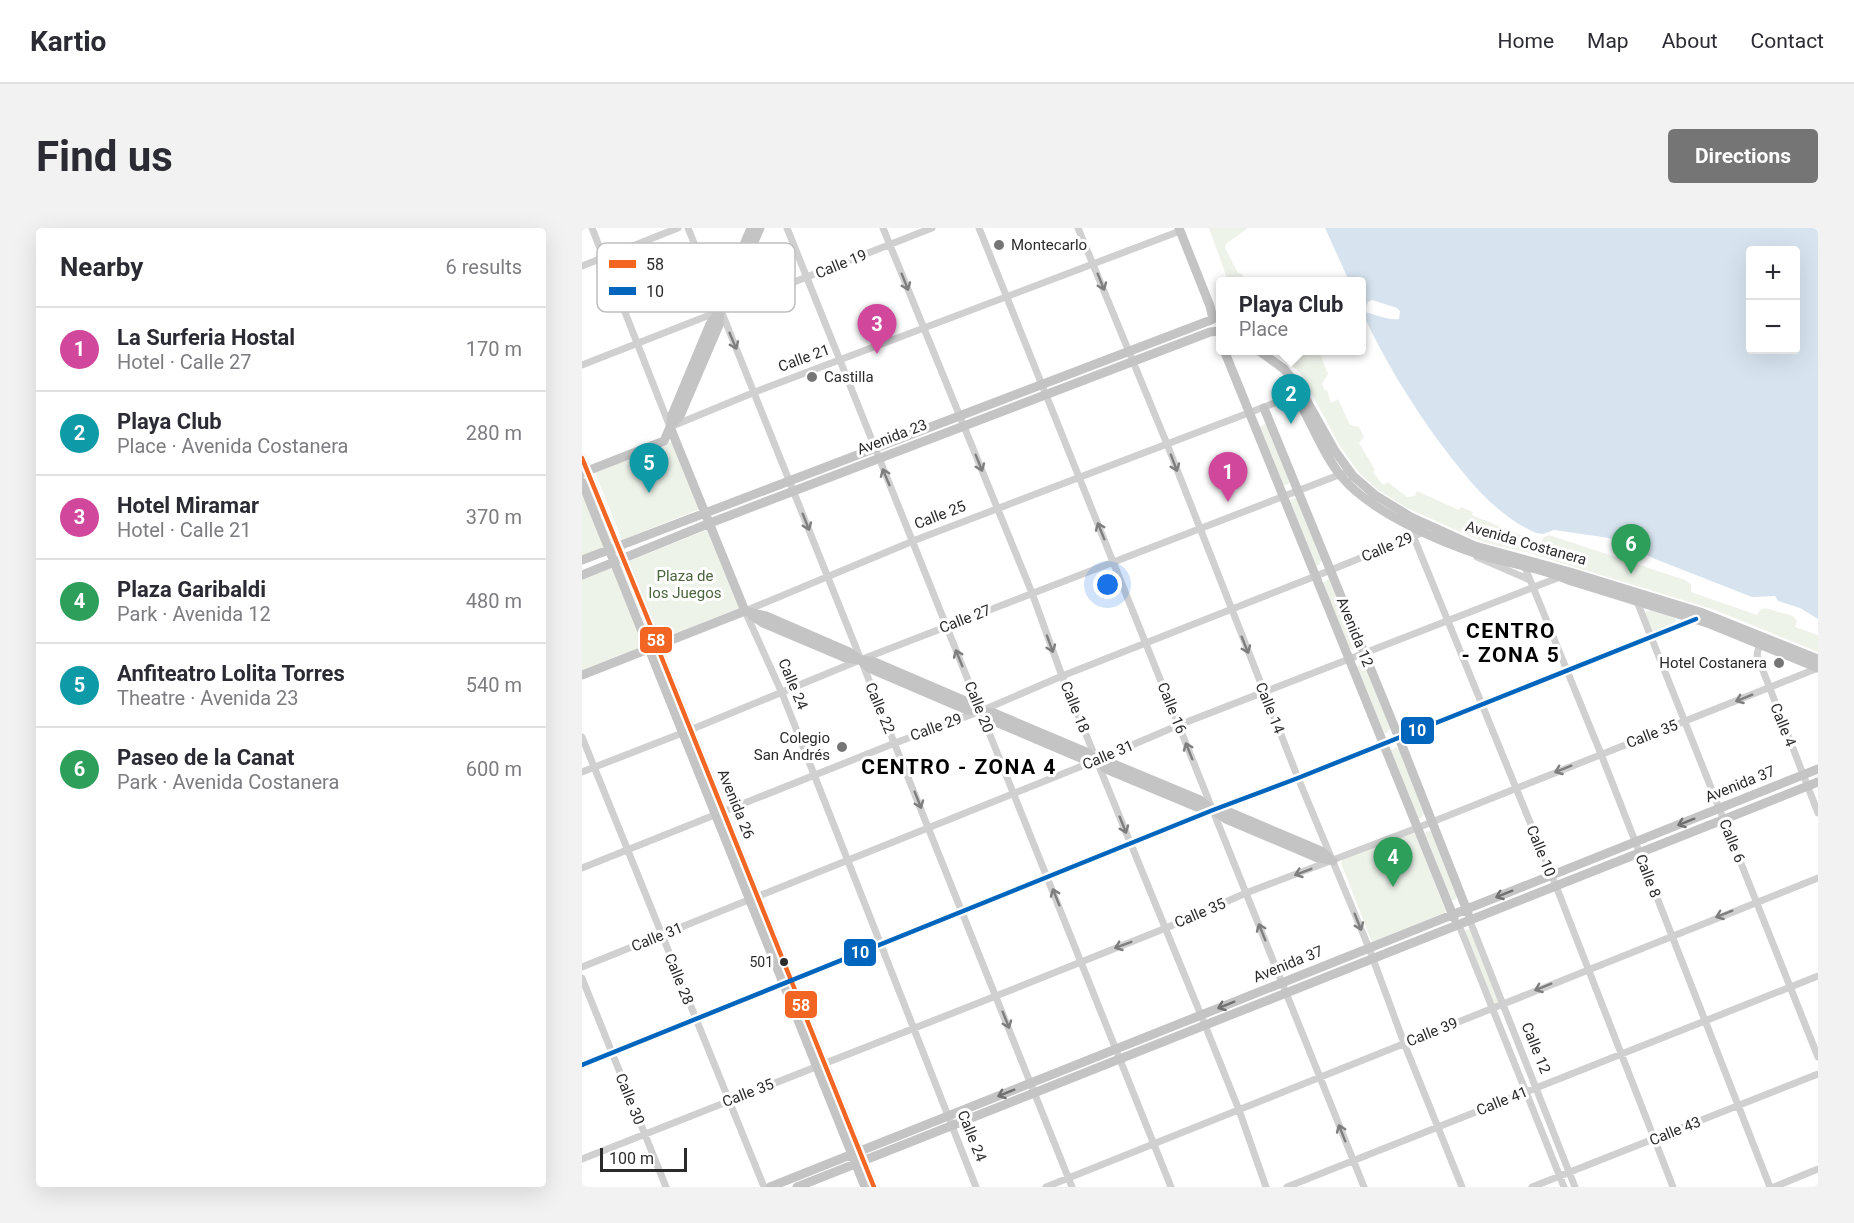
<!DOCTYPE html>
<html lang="en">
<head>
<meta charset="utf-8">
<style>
	:root { --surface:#fff; --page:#f2f2f3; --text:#2b2b33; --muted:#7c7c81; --line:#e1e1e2; --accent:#757575 }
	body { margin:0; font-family:Roboto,sans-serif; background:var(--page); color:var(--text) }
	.controls { position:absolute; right:18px; top:18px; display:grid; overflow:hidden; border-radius:6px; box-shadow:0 6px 24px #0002 }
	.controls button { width:54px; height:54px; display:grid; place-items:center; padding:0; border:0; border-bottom:2px solid var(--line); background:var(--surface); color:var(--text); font:30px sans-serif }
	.scale { position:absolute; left:18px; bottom:15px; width:87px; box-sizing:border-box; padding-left:6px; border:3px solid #2b2b2b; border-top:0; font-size:16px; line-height:21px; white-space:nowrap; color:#2b2b2b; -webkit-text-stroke:4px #fff; paint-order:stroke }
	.you { position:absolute; left:526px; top:357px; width:21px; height:21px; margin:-15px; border:4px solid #fff; border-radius:50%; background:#1a73e8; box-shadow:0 0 0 9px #1a73e833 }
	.badge { display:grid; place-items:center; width:39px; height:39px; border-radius:50%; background:var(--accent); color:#fff; font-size:20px; font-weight:700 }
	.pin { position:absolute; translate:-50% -50px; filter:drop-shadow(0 2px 3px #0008) }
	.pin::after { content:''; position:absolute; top:32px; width:21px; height:18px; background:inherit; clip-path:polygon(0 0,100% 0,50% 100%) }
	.popup { position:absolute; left:634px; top:49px; width:150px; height:78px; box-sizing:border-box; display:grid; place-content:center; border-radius:6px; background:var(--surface); filter:drop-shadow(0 2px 4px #0005); font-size:20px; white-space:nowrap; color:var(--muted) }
	.popup b { font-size:22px; color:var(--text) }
	.popup::after { content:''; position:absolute; left:50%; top:100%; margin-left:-12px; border:12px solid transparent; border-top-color:var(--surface) }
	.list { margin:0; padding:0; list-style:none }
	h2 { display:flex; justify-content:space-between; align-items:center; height:78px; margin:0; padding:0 24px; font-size:26px }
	h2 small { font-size:20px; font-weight:400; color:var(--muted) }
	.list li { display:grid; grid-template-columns:39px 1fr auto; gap:18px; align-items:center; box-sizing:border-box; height:84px; padding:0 24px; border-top:2px solid var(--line) }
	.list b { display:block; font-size:22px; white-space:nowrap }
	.list p { margin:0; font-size:20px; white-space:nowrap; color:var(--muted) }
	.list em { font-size:20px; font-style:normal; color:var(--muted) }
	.map { position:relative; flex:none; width:1236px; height:959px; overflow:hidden; border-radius:6px }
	header { display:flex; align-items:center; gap:36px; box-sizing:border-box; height:84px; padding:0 30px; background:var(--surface); border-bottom:2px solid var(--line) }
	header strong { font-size:28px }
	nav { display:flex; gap:33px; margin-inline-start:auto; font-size:21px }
	.intro { display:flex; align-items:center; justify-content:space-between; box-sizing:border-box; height:144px; padding:0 36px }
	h1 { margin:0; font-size:42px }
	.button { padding:15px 27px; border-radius:6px; background:var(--accent); color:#fff; font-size:21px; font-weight:700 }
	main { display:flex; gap:36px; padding:0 36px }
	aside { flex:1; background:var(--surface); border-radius:6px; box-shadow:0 6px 24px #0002 }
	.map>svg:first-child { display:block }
</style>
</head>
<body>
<header>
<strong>Kartio</strong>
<nav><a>Home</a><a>Map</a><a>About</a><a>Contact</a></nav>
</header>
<div class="intro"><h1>Find us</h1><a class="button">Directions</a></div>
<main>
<aside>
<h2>Nearby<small>6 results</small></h2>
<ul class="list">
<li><span class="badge" style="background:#d1479c">1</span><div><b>La Surferia Hostal</b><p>Hotel · Calle 27</p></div><em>170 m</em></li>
<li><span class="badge" style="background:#0f9aa8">2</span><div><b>Playa Club</b><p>Place · Avenida Costanera</p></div><em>280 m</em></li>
<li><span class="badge" style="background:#d1479c">3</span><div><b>Hotel Miramar</b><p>Hotel · Calle 21</p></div><em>370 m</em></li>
<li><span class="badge" style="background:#2e9e5b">4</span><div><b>Plaza Garibaldi</b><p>Park · Avenida 12</p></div><em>480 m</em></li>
<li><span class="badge" style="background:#0f9aa8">5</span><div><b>Anfiteatro Lolita Torres</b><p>Theatre · Avenida 23</p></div><em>540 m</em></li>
<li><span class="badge" style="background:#2e9e5b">6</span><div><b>Paseo de la Canat</b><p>Park · Avenida Costanera</p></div><em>600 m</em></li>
</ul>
</aside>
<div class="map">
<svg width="1236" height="959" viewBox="0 0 1236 959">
	<rect width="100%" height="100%" fill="#fff"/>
	<path fill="#eef3ea" d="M 627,0 L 666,0 L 644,16 L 643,20 L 656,45 L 660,46 L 663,53 L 646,53 Z
		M 695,123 L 737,123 L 746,146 L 740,156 L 743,163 L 745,162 L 749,175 L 756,171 L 768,197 L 777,199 L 782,209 L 777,215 L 793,242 L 791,244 L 801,257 L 806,254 L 825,269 L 833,268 L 835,263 L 877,282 L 879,279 L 891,284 L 890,287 L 958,315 L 962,309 L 967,307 L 1103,352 L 1109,356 L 1109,364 L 1175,387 L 1178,382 L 1183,380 L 1211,388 L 1215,393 L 1213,399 L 1236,407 L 1236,424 L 1133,382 L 947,325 L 901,314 L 825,280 L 796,262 L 777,245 L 758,218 L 719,146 Z
		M 686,195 L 709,253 L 705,257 L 701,257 L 676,199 Z
		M 91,213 L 118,281 L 40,312 L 13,245 Z
		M 0,262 L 23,319 L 0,329 Z
		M 712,270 L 715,271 L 741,331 L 737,337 L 734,338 L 708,273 Z
		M 127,301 L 158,380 L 78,412 L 47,333 Z
		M 31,339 L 62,418 L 0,442 L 0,351 Z
		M 747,351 L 775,417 L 772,422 L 766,420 L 740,355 Z
		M 1069,382 L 1093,390 L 1095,395 L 1073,405 L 1070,403 L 1063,386 L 1065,383 Z
		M 778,436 L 783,436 L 809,499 L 805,505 L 802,505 L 774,440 Z
		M 813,519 L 817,521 L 843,584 L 839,590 L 836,590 L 809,523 Z
		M 845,603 L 851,604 L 876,669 L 873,672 L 869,672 L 843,606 Z
		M 830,605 L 833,606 L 864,683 L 862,685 L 793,713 L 789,712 L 759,635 L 761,632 Z
		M 884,701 L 888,702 L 917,773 L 912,777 L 883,705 Z"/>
	<path fill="#d7e4ef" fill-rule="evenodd" d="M 743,0 L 1236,0 L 1236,391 L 1218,380 L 1196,373 L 1193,368 L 1170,369 L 1073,331 L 1027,310 L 972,302 L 961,306 L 954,305 C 911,286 883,248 855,211 C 826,171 801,129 780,84 C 793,85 805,93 817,91 L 818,83 L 815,80 L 790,72 L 786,74 L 784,78 L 780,78 L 780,53 L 767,53 ZM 1214,22 L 1214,122 L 1168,122 L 1168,22 Z"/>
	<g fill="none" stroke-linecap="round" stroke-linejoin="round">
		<path stroke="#d0d0d0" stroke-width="7" d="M 10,0 L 88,199 L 173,164 L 598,3
			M 106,0 L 490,959
			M 205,0 L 589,959
			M 301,0 L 450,365 L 480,448 L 623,797 L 657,882 L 684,959
			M 397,0 L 782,959
			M 496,0 L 585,216 L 716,550 L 787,720 L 822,815 L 880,959
			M 0,38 L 96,0
			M 0,137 L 350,0
			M 830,305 L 974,658 L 1091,959
			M 895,329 L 948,352
			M 942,337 L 1019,526 L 1188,959
			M 1054,371 L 1236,829
			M 1178,413 L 1175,427 L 1236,585
			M 0,509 L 182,959
			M 0,544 L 108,502 L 278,432 L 762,245
			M 0,640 L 313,515 L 399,483 L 480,448 L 749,342 L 842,304
			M 888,693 L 993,959
			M 877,697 L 982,959
			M 0,739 L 515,532 L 597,497 L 978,349
			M 0,750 L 84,959
			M 0,837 L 631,582 L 716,550 L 1114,391
			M 0,931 L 414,768 L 584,700 L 664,665 L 835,600 L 1236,440
			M 394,959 L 200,465 L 163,383 L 336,311 L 703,171 L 709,164 L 708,150
			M 464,959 L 1236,650
			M 705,959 L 1236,748
			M 950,959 L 1236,846
			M 1192,959 L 1236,941"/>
		<path stroke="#c4c4c4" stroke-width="9" d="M 597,0 L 628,78 L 631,91
			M 642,122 L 872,690
			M 676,122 L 702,141 L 717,159 L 753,223 L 771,248 L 793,267 L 829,289 L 893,318 L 988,344 L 1118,384 L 1236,431
			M 703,171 L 712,171 L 718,175 C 731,199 742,227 759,248 C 787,283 859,315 902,328 C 930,336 959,340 986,352 L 1128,396 L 1236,440
			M 682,180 L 817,510 L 886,685
			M 88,199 L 98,188 L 137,97 L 138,82 L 149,67 L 178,0
			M 88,199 L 163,383
			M 0,230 L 72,406 L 77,423 L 292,959
			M 0,245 L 82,213 L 88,199 L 90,187 L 128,96 L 138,82 L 142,64 L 169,0
			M 0,254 L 283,959
			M 0,332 L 629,92
			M 0,347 L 128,295 L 628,104 L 638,103
			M 163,383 L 184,388 L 267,424 L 278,432 L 290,433 L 388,475 L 399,483 L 412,485 L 504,524 L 515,532 L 527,534 L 618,572 L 631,582 L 647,584 L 739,623 L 751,633
			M 170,388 L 181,395 L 264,430 L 278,432 L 287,440 L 385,482 L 399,483 L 409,492 L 501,531 L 515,532 L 524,541 L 615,579 L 631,582 L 644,591 L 736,630 L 750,632
			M 0,447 L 163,383
			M 188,959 L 1236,541
			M 215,959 L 1236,554"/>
		<defs>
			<path id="bus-1" d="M 0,230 L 72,406 L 77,423 L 292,959"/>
			<path id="bus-2" d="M 0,837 L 631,582 L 716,550 L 1114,391"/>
		</defs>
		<use href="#bus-1" stroke="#fff" stroke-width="9"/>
		<use href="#bus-2" stroke="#fff" stroke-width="9"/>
		<use href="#bus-1" stroke="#f26522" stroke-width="4.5"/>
		<use href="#bus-2" stroke="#0065bd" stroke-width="4.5"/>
	</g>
	<defs><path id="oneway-shaft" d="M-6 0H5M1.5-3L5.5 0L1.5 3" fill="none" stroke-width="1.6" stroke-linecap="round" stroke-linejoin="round" transform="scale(1.5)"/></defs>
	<g stroke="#7e7e7e">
		<use href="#oneway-shaft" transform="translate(323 54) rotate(68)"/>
		<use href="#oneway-shaft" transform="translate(519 54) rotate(68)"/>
		<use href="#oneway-shaft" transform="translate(151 113) rotate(67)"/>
		<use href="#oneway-shaft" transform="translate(397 235) rotate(68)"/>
		<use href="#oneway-shaft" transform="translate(592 235) rotate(69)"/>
		<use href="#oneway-shaft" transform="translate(304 249) rotate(-113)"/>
		<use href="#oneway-shaft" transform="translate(224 294) rotate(68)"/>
		<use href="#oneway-shaft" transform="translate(519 303) rotate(-112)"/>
		<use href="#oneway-shaft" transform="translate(468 416) rotate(70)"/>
		<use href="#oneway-shaft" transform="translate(663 417) rotate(68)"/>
		<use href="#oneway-shaft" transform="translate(377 430) rotate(-112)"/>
		<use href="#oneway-shaft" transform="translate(1162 470) rotate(158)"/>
		<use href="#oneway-shaft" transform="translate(607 523) rotate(-112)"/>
		<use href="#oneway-shaft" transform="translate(981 541) rotate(158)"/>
		<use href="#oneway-shaft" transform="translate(336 572) rotate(68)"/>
		<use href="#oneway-shaft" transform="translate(541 597) rotate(68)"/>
		<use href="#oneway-shaft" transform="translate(721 644) rotate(159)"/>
		<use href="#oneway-shaft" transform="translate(474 669) rotate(-112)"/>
		<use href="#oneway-shaft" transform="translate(1142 686) rotate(158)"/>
		<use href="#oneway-shaft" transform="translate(776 694) rotate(68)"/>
		<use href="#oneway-shaft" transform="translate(680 704) rotate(-112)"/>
		<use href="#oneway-shaft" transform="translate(541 717) rotate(159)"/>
		<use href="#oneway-shaft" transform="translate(961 759) rotate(158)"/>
		<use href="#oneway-shaft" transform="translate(424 792) rotate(68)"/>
		<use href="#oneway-shaft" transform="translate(760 905) rotate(-112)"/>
	</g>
	<g stroke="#707070">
		<use href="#oneway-shaft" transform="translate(1104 594) rotate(158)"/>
		<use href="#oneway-shaft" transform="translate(922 666) rotate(158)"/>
		<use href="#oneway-shaft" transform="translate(644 777) rotate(158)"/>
		<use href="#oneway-shaft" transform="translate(424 865) rotate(158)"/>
	</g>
	<g fill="#757575" stroke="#fff" stroke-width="2">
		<circle cx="417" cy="17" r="6"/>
		<circle cx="230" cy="149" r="6"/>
		<circle cx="1197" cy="435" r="6"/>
		<circle cx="260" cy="519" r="6"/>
	</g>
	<circle fill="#2b2b2b" stroke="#fff" stroke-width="2" cx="202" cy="734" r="5"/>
	<g text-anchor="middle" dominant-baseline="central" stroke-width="6" stroke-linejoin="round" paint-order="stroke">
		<g font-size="14" fill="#2b2b2b" stroke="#fff" text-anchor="end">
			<text x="191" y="734">501</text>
		</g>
		<g font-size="15" fill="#2b2b2b" stroke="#fff" text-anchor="start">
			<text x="429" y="17">Montecarlo</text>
			<text x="242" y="149">Castilla</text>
			<text x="1185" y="435" text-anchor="end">Hotel Costanera</text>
			<text x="248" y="510" text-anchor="end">Colegio<tspan x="248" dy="17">San Andrés</tspan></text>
		</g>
		<g font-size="15" fill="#2b2b2b" stroke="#fff">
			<text transform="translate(259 36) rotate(-22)">Calle 19</text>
			<text transform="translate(222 130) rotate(-20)">Calle 21</text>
			<text transform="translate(310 209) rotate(-21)">Avenida 23</text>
			<text transform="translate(358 287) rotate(-21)">Calle 25</text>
			<text transform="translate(944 315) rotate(16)">Avenida Costanera</text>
			<text transform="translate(805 319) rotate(-23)">Calle 29</text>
			<text transform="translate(383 391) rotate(-21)">Calle 27</text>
			<text transform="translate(773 404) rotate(68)">Avenida 12</text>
			<text transform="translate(211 456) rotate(67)">Calle 24</text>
			<text transform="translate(397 479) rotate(68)">Calle 20</text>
			<text transform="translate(493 479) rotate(68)">Calle 18</text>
			<text transform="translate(298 480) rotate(67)">Calle 22</text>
			<text transform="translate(590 480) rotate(68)">Calle 16</text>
			<text transform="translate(688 480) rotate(68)">Calle 14</text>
			<text transform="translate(1201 497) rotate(68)">Calle 4</text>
			<text transform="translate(354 499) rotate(-20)">Calle 29</text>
			<text transform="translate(1070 506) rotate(-21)">Calle 35</text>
			<text transform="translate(526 527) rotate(-23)">Calle 31</text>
			<text transform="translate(1158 556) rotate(-22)">Avenida 37</text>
			<text transform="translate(154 576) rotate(68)">Avenida 26</text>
			<text transform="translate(1150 613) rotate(68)">Calle 6</text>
			<text transform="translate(959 623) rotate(68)">Calle 10</text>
			<text transform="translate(1066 648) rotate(69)">Calle 8</text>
			<text transform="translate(618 685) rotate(-23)">Calle 35</text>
			<text transform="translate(75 709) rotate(-22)">Calle 31</text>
			<text transform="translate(706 736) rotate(-22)">Avenida 37</text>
			<text transform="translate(97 751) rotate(68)">Calle 28</text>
			<text transform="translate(850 804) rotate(-22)">Calle 39</text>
			<text transform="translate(954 820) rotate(68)">Calle 12</text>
			<text transform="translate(166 865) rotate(-21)">Calle 35</text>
			<text transform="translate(48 871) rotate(68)">Calle 30</text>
			<text transform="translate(920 873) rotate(-22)">Calle 41</text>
			<text transform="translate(1093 903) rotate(-22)">Calle 43</text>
			<text transform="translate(390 908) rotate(68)">Calle 24</text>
		</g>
		<g font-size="15" fill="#4b643c" stroke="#fff">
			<text x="103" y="348">Plaza de<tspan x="103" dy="17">los Juegos</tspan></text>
		</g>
		<g font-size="21" font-weight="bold" letter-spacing="1.5" fill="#000" stroke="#fff">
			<text x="929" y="403">CENTRO<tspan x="929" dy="24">- ZONA 5</tspan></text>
			<text x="377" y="539">CENTRO - ZONA 4</text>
		</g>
	</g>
	<rect x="15" y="15" width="198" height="69" rx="9" fill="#fff" stroke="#bfbfbf" stroke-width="1.5"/>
	<rect x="27" y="32" width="27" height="8" fill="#f26522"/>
	<rect x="27" y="59" width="27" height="8" fill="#0065bd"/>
	<g font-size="16" fill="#2b2b2b">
		<text x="64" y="42">58</text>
		<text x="64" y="69">10</text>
	</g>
	<g stroke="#fff" stroke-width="2">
		<rect x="57" y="398" width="34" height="28" rx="6" fill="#f26522"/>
		<rect x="818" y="488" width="35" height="29" rx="6" fill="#0065bd"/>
		<rect x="261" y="710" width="34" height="29" rx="6" fill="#0065bd"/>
		<rect x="202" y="762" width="34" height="29" rx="6" fill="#f26522"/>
	</g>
	<g font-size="16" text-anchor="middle" font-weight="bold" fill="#fff">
		<text x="74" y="418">58</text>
		<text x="835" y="508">10</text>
		<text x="278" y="730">10</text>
		<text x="219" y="783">58</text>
	</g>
</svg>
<div class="controls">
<button>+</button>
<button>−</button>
</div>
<div class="scale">100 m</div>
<div class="you"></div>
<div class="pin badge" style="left:646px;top:274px;background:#d1479c">1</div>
<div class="pin badge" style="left:709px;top:196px;background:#0f9aa8">2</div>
<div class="popup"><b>Playa Club</b>Place</div>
<div class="pin badge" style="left:295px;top:126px;background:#d1479c">3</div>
<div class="pin badge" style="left:811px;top:659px;background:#2e9e5b">4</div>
<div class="pin badge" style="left:67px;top:265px;background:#0f9aa8">5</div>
<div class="pin badge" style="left:1049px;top:346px;background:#2e9e5b">6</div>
</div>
</main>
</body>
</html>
